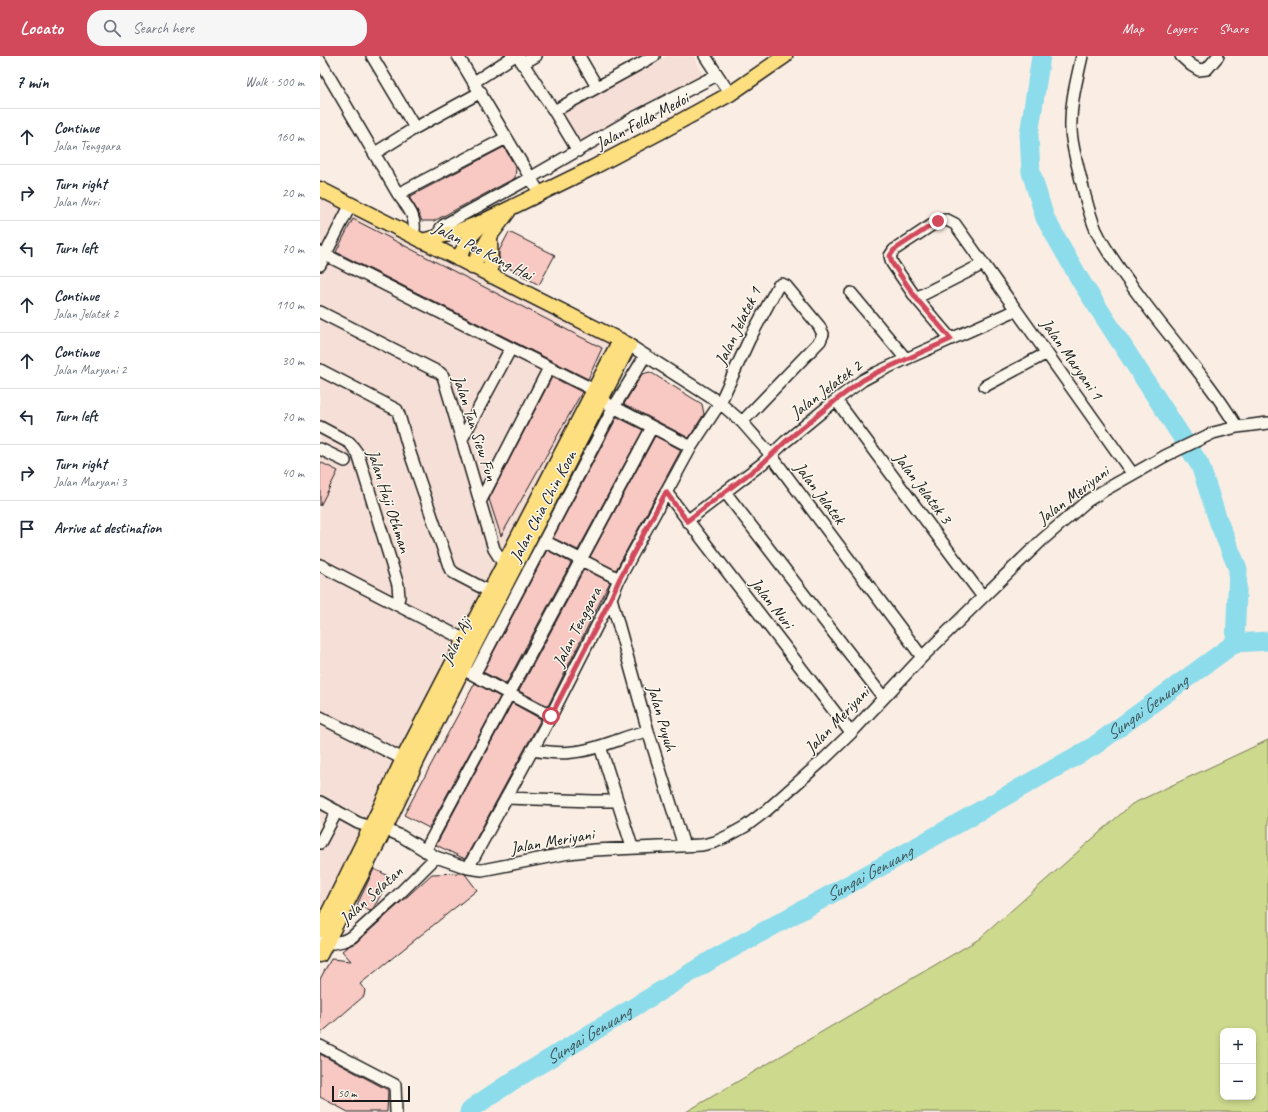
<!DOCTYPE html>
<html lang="en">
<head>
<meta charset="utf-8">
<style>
	:root { --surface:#fff; --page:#f6f6f7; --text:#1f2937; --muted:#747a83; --line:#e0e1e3; --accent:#d1495b }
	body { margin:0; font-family:Caveat,sans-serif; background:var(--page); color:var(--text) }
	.controls { position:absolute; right:12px; bottom:12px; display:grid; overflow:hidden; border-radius:8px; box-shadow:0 2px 6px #0003 }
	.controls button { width:36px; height:36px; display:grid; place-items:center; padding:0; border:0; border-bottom:1px solid var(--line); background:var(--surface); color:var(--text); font:20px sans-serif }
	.scale { position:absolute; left:12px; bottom:10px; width:78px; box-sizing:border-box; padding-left:4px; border:2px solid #1c1c1c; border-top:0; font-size:11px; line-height:14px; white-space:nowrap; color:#1c1c1c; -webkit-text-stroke:3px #fbf7ec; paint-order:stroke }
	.stop { position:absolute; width:12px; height:12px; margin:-9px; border:3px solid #d1495b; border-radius:50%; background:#fff }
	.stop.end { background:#d1495b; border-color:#fff; box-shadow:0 1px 4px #0008 }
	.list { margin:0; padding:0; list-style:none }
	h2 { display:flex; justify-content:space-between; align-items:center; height:52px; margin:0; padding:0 16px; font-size:17px }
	h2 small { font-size:13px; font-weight:400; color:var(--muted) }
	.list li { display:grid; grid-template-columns:26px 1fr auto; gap:12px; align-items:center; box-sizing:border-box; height:56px; padding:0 16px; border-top:1px solid var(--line) }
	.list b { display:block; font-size:15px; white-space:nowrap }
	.list p { margin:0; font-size:13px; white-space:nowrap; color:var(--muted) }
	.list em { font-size:13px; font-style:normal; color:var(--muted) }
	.icon { flex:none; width:22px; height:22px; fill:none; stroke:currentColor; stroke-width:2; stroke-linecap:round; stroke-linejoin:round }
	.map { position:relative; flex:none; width:948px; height:1056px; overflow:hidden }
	header { display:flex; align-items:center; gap:24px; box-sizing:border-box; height:56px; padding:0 20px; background:var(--accent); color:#fff }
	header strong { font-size:19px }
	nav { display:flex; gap:22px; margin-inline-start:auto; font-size:14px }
	.search { width:280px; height:36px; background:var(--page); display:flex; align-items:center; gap:10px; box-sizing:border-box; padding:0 14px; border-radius:16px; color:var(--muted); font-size:15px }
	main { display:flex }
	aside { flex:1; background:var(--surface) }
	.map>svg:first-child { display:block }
</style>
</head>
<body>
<header>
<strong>Locato</strong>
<div class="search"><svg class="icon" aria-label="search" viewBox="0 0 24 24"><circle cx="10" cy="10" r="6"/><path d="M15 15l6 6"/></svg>Search here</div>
<nav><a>Map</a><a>Layers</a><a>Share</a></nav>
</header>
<main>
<aside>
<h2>7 min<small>Walk · 500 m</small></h2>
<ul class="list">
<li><svg class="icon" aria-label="ahead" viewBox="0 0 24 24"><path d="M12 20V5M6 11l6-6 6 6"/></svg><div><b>Continue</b><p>Jalan Tenggara</p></div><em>160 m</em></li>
<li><svg class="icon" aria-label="right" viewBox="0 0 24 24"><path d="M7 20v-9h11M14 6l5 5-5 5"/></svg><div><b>Turn right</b><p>Jalan Nuri</p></div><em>20 m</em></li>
<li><svg class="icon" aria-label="left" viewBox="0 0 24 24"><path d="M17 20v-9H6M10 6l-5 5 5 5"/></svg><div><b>Turn left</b></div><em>70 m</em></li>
<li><svg class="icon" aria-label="ahead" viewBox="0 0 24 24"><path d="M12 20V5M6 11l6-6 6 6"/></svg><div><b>Continue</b><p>Jalan Jelatek 2</p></div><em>110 m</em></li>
<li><svg class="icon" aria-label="ahead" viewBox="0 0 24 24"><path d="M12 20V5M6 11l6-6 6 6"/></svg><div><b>Continue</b><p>Jalan Maryani 2</p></div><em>30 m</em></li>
<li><svg class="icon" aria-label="left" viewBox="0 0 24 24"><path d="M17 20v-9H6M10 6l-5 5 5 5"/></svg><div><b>Turn left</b></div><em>70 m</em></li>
<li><svg class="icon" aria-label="right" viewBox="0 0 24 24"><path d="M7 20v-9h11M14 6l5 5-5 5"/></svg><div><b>Turn right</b><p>Jalan Maryani 3</p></div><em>40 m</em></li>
<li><svg class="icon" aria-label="arrive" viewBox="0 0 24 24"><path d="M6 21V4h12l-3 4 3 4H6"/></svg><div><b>Arrive at destination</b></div></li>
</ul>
</aside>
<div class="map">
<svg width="948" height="1056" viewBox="0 0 948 1056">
	<rect width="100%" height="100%" fill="#faeee4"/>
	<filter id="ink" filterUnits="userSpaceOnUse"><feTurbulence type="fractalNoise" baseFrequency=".025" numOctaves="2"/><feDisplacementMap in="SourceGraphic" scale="8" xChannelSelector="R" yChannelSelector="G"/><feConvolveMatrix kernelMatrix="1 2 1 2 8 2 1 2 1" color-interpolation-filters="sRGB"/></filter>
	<g filter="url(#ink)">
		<path fill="#f5dfd6" d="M 347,0 L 374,0 L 384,20 L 258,86 L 242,55 Z
			M 0,141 L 290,288 L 171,520 L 0,859 Z"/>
		<path fill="#cdd98d" stroke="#747a54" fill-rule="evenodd" d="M 948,684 L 948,1056 L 366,1056 L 659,883 L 812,748 ZM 903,975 L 933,975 L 933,1041 L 903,1041 Z"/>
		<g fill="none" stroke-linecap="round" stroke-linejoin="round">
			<g stroke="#8ddceb" stroke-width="19">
				<path d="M 721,0 L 709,79 L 711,116 L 725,162 L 762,227 L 880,409 L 899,467 L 918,513 L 915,587"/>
				<path id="s1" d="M 149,1056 L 155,1050 L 191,1026 L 393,903 L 566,808 L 774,690 L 915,587 L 948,585"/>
			</g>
		</g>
		<path fill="#f8c8c3" stroke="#1c1c1c" d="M 184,91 L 196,112 L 195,122 L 114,165 L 102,165 L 97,154 L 89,141 Z
			M 33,163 L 282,292 L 268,323 L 16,196 Z
			M 189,176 L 235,199 L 219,229 L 182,208 L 179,201 L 179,195 Z
			M 330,316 L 382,348 L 384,358 L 369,382 L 304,348 L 322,318 Z
			M 232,321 L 262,336 L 181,480 L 169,443 Z
			M 297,361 L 323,374 L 258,494 L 233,482 Z
			M 335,380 L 361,394 L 296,514 L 270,501 Z
			M 0,406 L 18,415 L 0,450 Z
			M 227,494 L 251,507 L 186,628 L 163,616 Z
			M 264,513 L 290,526 L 228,650 L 199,635 Z
			M 155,627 L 180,641 L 109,772 L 84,759 Z
			M 192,647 L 221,663 L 145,803 L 116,789 Z
			M 54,813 L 71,821 L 54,851 L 50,855 L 37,849 Z
			M 142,817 L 145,818 L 157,834 L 40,928 L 45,934 L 44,940 L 0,978 L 0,923 L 11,903 L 31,905 L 22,895 L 27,891 L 37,886 L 112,818 Z
			M 0,998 L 68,1034 L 67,1056 L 28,1056 L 0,1041 Z"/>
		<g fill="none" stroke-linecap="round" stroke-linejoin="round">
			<defs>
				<path id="minor" d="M 52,0 L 95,72
					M 138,0 L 220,138
					M 198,0 L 234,55 L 258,95
					M 259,0 L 277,31
					M 385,0 L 410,38
					M 762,0 C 757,23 750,48 751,72 C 751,87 756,102 759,116 C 764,135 768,156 776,174 C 785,194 800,213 812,230 C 846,278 887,321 917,371
					M 861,0 L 871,9 L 879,14 L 887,13 L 898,0
					M 0,5 L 78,138 C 88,152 98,161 93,180
					M 202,8 L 216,0
					M 154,26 L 194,0
					M 234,55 L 334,0
					M 55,97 L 95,72 L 161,36
					M 78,138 L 186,82
					M 118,181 L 121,172 L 124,169 L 210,122 L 312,63 L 397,19
					M 0,196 L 274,334
					M 0,209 L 31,148
					M 531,237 L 586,303
					M 596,242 L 663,208
					M 0,256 L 120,317 L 123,320 L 174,493 L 181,504 L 189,511
					M 631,283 L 596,242 L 572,207 L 570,200 L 574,194 L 618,165 L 627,164 L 635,168 L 812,417
					M 309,289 L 400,347 L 422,366 L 451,399 L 602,601
					M 0,314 L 77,354 L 79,359 L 89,394 L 130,513 L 134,517 L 176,539
					M 665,330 L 727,297
					M 516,344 L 663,541
					M 288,348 L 371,391
					M 0,371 L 30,387 L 38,398 L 78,529 L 79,541 L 77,548
					M 142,383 L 191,292
					M 0,393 L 25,405
					M 346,436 L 531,677
					M 405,436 L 563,641
					M 160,446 L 229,312
					M 367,465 L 443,407 L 465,386 L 516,344 L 543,324 L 556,317 L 586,303 L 696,254
					M 224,485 L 299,523
					M 0,509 L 151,587
					M 291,542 L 328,675 L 364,790
					M 148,616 L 231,660
					M 154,619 L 294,351 L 325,300
					M 0,661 L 91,707
					M 280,690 L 312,791
					M 212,694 C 226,696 239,698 253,696 C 279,694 303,680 328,675
					M 186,742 L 273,745 L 296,745
					M 0,746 L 38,767 L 51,771 L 65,773 L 81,780 L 116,801 L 148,812 L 162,814 L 249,797 L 274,794 L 382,789 L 395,786 L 408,780 L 426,770 L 447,754 L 502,705 L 531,677 L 602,601 L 663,541 L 722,484 L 767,445 L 783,435 L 845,400 L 893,377 L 917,371 L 948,367
					M 0,787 L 17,755
					M 105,795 L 332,371
					M 148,812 L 231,660 L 291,542 L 299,523 L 371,391 L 400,347 L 429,284 L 458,230 L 462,228 L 466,230 L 499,270 L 503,278 L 500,285 L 422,366
					M 1,886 L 13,887 L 23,885 L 32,881 L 74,843 L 116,801
					M 0,990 L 75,1029 L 76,1056"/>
				<path id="major" d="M 0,133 L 309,289 L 155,588 L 95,709 L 65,773 L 0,899
					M 170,182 L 171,220
					M 102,185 L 136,176 L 162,166
					M 138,203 L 150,181 L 166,164 L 272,112 L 346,73 L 410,38 L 465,0
					M 152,211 L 170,180 L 188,156
					M 0,874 L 58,756 L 83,703 L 300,284"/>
			</defs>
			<use href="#minor" stroke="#1c1c1c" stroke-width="14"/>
			<use href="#major" stroke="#1c1c1c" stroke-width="17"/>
			<use href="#minor" stroke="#fbf7ec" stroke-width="11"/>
			<use href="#major" stroke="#fedf80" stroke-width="14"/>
		</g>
	</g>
	<g fill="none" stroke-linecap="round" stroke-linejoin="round" filter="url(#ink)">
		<path stroke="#d1495b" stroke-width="5" d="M 231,660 L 291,542 L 299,524 L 346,436 L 367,465 L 443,407 L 465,386 L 516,344 L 543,324 L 556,317 L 631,283 L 596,242 L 572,207 L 570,200 L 574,194 L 618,165"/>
	</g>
	<g text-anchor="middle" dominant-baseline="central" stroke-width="3" stroke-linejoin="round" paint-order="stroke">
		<g font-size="17" fill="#1c1c1c" stroke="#fbf7ec">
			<text transform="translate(322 65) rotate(-28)">Jalan Felda Medoi</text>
			<text transform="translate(163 195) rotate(27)">Jalan Pee Kang Hai</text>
			<text transform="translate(418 270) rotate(-64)">Jalan Jelatek 1</text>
			<text transform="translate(752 303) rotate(55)">Jalan Maryani 1</text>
			<text transform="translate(506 333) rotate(-37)">Jalan Jelatek 2</text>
			<text transform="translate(155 372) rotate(72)">Jalan Tan Siew Fun</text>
			<text transform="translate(603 432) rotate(53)">Jalan Jelatek 3</text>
			<text transform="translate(500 437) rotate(53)">Jalan Jelatek</text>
			<text transform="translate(753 439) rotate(-37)">Jalan Meriyani</text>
			<text transform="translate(69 445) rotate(72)">Jalan Haji Othman</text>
			<text transform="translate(223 450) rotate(-62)">Jalan Chia Chin Koon</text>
			<text transform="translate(452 547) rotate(52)">Jalan Nuri</text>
			<text transform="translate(257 571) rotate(-63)">Jalan Tenggara</text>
			<text transform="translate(136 585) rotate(-64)">Jalan Aji</text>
			<text transform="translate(342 662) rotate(74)">Jalan Puyuh</text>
			<text transform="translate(517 664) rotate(-46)">Jalan Meriyani</text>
			<text transform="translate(232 785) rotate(-10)">Jalan Meriyani</text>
			<text transform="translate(51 839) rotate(-42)">Jalan Selatan</text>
		</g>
		<g font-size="18" font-style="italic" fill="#3e565a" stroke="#fbf7ec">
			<text stroke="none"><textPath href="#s1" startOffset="790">Sungai Genuang</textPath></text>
			<text stroke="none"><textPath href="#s1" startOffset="466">Sungai Genuang</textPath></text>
			<text stroke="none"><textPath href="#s1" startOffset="142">Sungai Genuang</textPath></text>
		</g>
	</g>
</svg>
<div class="controls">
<button>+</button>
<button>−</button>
</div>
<div class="scale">50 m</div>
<div class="stop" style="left:231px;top:660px"></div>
<div class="stop end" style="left:618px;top:165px"></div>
</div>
</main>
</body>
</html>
